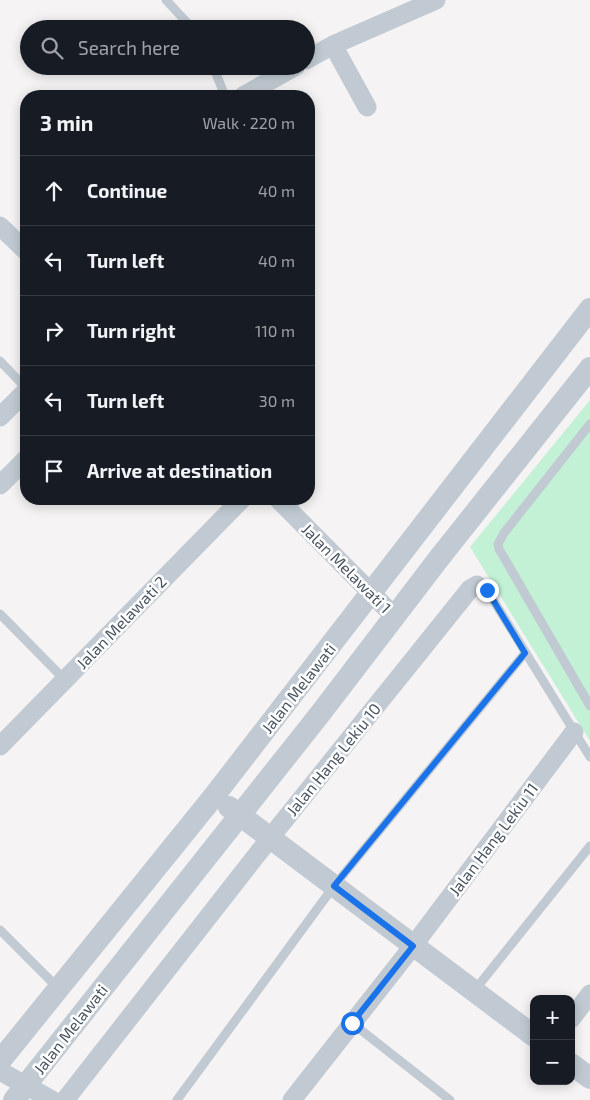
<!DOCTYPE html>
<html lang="en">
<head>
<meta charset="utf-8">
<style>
	:root { --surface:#171b24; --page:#242831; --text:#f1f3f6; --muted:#9ea1a6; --line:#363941 }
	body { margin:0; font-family:"Exo 2",sans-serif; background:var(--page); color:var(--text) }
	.controls { position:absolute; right:15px; bottom:15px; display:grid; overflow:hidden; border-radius:10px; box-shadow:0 2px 12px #0003 }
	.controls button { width:45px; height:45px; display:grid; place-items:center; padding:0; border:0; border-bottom:1px solid var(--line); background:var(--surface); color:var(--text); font:25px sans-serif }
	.stop { position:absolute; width:15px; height:15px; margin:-11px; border:4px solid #1a73e8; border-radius:50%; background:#fff }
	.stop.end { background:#1a73e8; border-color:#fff; box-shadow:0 1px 5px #0008 }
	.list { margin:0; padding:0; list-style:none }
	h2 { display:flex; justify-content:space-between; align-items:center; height:65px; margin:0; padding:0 20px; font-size:21px }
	h2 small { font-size:16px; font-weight:400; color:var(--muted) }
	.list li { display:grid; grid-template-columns:32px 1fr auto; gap:15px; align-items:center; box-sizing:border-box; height:70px; padding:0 20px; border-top:1px solid var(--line) }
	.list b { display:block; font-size:19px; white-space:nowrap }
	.list em { font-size:16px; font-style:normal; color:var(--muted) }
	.icon { flex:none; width:28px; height:28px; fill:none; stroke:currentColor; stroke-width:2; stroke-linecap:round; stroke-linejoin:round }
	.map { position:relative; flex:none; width:590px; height:1100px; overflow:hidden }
	.search { position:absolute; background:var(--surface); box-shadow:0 2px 12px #0003; left:20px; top:20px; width:295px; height:55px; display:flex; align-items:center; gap:12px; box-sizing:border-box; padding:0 18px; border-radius:28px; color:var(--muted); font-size:19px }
	.panel { position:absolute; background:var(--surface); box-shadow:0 2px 12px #0003; left:20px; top:90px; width:295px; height:415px; border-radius:20px }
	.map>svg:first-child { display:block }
</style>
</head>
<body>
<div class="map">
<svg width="590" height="1100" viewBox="0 0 590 1100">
	<rect width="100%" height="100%" fill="#f5f3f3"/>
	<path fill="#c3f1d5" d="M 590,400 L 590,741 L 470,547 Z"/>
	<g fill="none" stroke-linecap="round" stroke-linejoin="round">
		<path stroke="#c1cad2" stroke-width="9" d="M 166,0 L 193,29
			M 213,66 L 225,96
			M 0,361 L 26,388
			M 590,424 L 504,533 L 498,544 L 499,549 L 590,706
			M 477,585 L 487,590 L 590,757
			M 0,614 L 65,680
			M 0,930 L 58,988
			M 474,991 L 590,846
			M 352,1023 L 450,1100
			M 177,1100 L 334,886 L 525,653"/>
		<path stroke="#c1cad2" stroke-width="19" d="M 333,45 L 367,107
			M 306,60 L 333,45 L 436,0
			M 243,96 L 296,66
			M 0,226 L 26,251
			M 0,417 L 26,391
			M 0,485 L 26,459
			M 278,499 L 395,617
			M 0,746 L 242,499
			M 571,1019 L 590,994
			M 0,1071 L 52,1100
			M 65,1100 L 270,838 L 470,589 L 477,585
			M 292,1100 L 413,946 L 574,732"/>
		<path stroke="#c1cad2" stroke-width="22" d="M 229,807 L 534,1036
			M 0,1061 L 214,796 L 590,309
			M 571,1064 L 590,1078
			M 14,1100 L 320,714 L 440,557 L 590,368"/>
	</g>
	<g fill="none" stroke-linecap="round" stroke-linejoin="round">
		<path stroke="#1a73e8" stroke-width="6" d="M 352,1023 L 413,946 L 334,886 L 525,653 L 487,590"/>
	</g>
	<g text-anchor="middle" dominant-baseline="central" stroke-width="5" stroke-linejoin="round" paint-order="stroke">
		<g font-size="16" fill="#4a5661" stroke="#fff">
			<text transform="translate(347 568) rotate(45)">Jalan Melawati 1</text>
			<text transform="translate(121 622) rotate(-46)">Jalan Melawati 2</text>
			<text transform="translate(298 688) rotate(-52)">Jalan Melawati</text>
			<text transform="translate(333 759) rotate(-51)">Jalan Hang Lekiu 10</text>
			<text transform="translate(493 839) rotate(-53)">Jalan Hang Lekiu 11</text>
			<text transform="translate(70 1029) rotate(-52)">Jalan Melawati</text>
		</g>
	</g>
</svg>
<div class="controls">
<button>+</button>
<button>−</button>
</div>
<div class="stop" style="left:352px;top:1023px"></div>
<div class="stop end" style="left:487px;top:590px"></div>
<div class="search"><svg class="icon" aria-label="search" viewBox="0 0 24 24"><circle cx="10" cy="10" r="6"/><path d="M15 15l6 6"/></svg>Search here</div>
<section class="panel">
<h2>3 min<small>Walk · 220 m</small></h2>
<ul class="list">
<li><svg class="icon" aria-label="ahead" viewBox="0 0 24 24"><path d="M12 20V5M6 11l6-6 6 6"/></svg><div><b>Continue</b></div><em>40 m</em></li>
<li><svg class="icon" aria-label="left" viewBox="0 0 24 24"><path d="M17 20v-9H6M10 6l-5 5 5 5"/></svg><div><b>Turn left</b></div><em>40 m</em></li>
<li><svg class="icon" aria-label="right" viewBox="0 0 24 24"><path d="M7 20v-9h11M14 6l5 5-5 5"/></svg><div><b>Turn right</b></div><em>110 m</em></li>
<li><svg class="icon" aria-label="left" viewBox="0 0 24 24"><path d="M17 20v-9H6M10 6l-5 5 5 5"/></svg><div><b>Turn left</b></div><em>30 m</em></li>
<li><svg class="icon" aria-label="arrive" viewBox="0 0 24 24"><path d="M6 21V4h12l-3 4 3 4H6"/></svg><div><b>Arrive at destination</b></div></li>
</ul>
</section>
</div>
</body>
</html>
